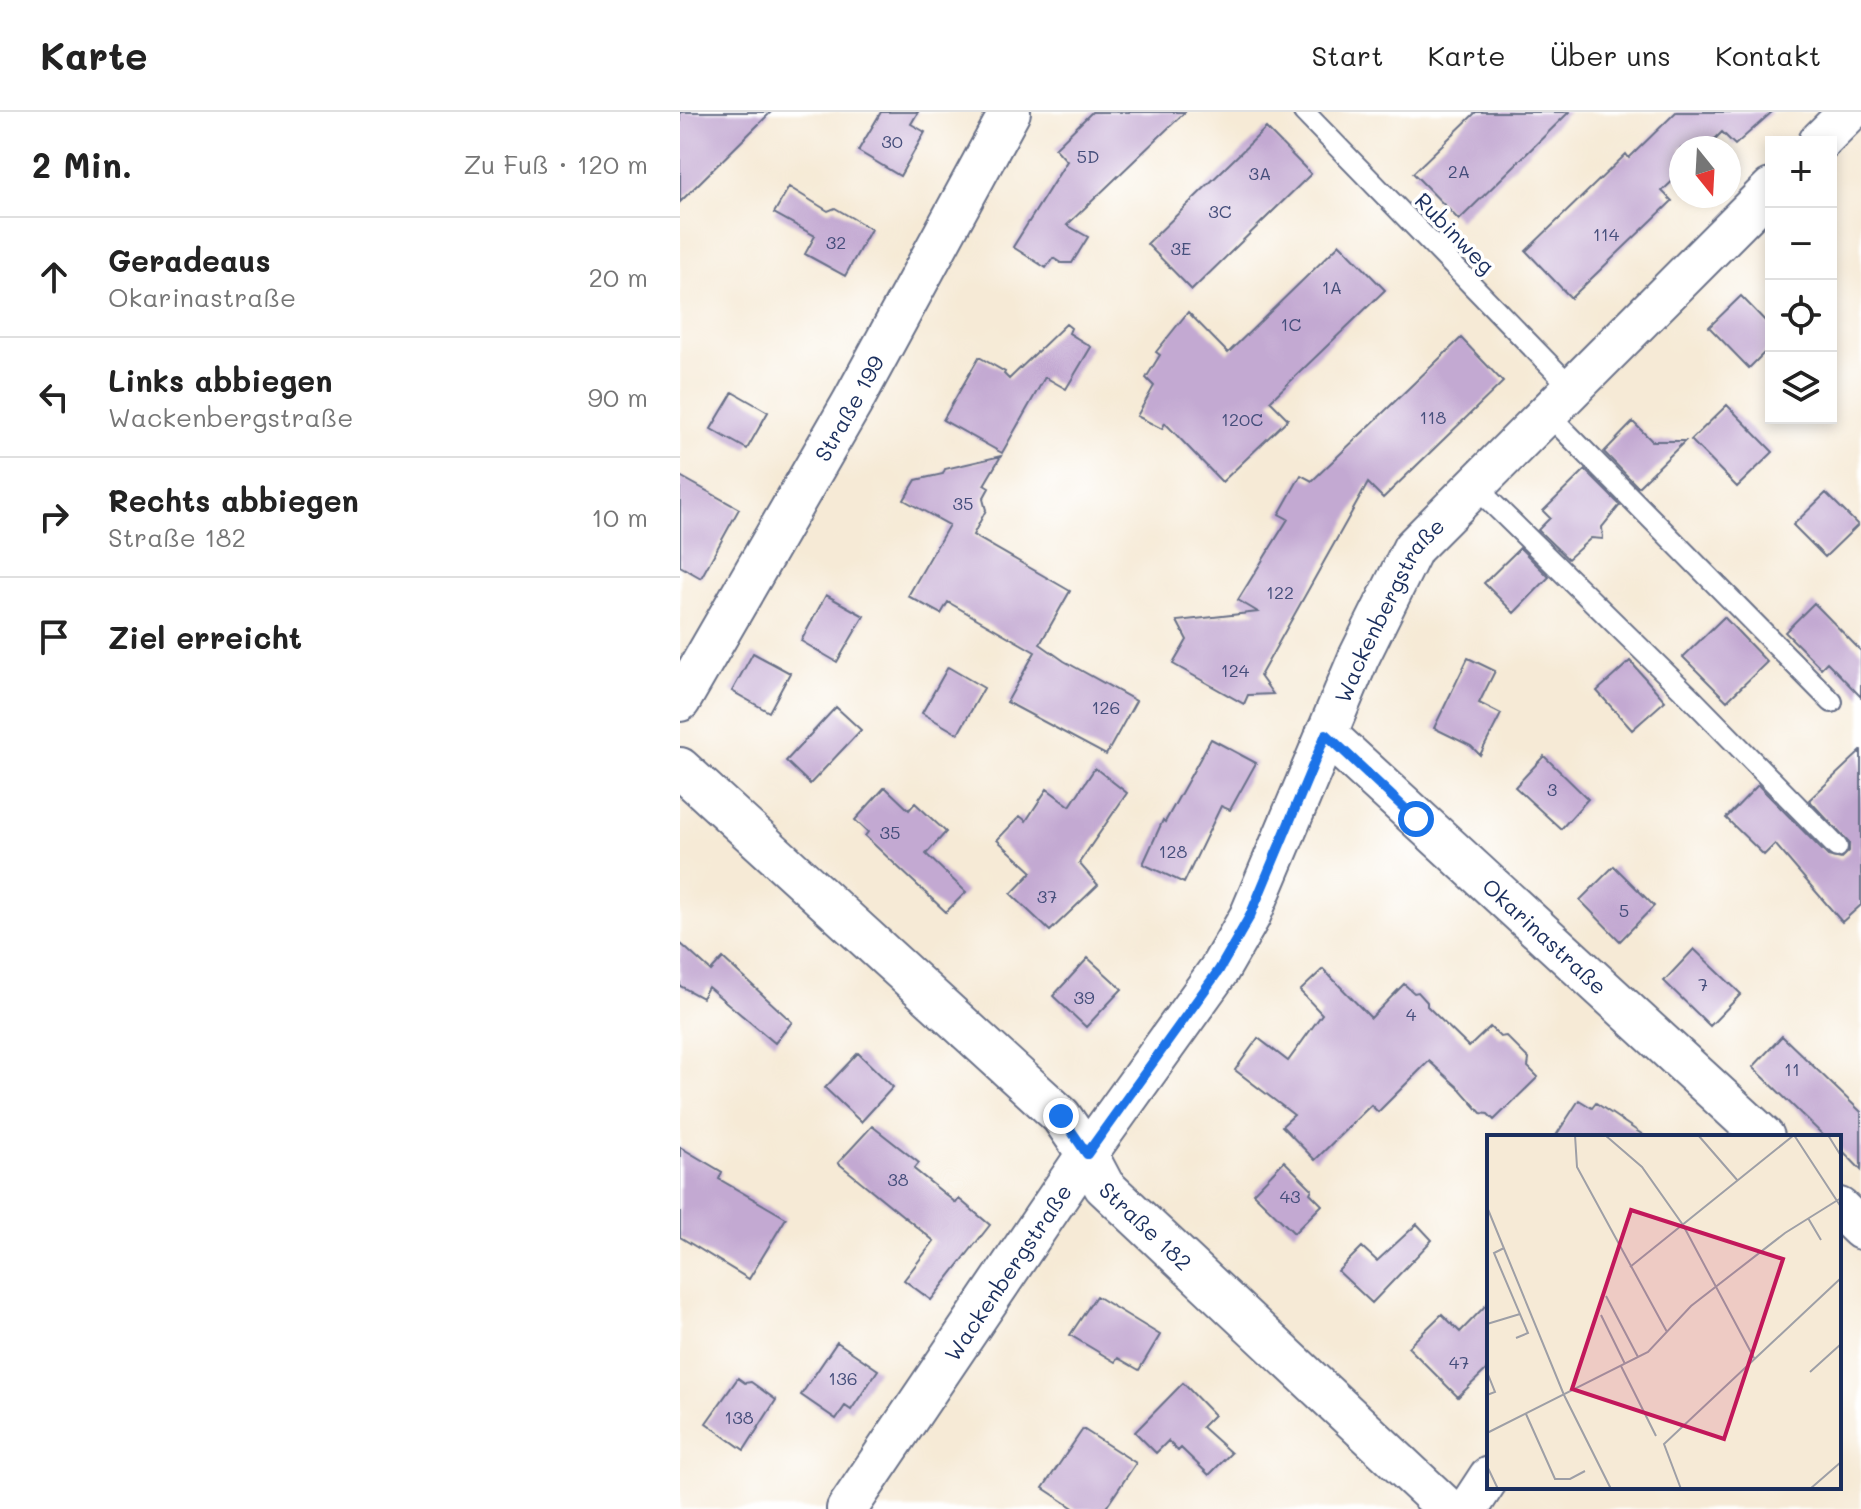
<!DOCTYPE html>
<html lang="de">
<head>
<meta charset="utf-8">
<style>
	:root { --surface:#fff; --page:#f2f2f2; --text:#222; --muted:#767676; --line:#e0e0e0 }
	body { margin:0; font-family:Mali,sans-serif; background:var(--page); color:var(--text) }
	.controls { position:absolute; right:24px; top:24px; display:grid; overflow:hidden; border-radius:0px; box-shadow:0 4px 12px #0003 }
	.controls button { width:72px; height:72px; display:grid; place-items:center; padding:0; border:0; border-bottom:2px solid var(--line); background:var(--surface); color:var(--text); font:40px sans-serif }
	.compass { position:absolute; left:989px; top:24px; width:72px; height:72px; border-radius:50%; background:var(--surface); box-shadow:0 4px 12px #0003; rotate:162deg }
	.stop { position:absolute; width:24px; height:24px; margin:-18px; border:6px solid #1a73e8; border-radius:50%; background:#fff }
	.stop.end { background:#1a73e8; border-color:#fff; box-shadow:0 2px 8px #0008 }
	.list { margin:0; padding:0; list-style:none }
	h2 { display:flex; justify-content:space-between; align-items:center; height:104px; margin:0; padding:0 32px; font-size:34px }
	h2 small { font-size:26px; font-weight:400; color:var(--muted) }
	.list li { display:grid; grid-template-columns:52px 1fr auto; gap:24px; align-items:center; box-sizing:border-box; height:120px; padding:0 32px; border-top:2px solid var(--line) }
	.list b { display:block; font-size:30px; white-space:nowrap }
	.list p { margin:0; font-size:26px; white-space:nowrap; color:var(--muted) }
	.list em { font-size:26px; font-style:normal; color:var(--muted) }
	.icon { flex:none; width:44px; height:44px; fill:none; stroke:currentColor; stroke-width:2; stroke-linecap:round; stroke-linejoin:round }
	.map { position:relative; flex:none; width:1181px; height:1397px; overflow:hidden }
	header { display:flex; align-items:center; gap:48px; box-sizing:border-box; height:112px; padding:0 40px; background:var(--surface); border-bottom:2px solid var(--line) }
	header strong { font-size:38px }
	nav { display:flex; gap:44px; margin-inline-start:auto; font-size:28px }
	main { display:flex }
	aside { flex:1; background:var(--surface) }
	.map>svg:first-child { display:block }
</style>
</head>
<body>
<header>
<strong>Karte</strong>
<nav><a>Start</a><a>Karte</a><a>Über uns</a><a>Kontakt</a></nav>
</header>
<main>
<aside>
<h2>2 Min.<small>Zu Fuß · 120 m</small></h2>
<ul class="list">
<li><svg class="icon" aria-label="ahead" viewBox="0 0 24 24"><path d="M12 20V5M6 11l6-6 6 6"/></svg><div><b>Geradeaus</b><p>Okarinastraße</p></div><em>20 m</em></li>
<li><svg class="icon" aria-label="left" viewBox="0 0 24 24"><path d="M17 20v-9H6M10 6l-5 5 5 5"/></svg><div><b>Links abbiegen</b><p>Wackenbergstraße</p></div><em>90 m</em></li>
<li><svg class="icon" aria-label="right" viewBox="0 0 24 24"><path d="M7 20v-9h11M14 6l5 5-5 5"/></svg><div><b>Rechts abbiegen</b><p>Straße 182</p></div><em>10 m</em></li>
<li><svg class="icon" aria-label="arrive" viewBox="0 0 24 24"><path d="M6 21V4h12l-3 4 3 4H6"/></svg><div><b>Ziel erreicht</b></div></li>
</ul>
</aside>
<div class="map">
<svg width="1181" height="1397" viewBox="0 0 1181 1397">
	<rect width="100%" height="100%" fill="#fff"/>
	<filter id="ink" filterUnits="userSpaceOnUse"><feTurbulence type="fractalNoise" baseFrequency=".0125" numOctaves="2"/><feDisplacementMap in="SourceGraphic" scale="16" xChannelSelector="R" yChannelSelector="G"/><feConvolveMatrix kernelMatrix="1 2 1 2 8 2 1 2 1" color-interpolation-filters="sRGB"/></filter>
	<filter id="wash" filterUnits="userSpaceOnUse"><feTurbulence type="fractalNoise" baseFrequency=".006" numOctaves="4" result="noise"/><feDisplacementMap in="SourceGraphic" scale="32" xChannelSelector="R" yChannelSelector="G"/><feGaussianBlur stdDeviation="1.8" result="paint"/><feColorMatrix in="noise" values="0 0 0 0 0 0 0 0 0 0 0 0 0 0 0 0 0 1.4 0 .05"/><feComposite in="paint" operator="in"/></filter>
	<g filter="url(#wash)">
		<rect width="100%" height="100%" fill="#f6ead6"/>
		<g id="blocks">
			<path fill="#c3a9d2" d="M 0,0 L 91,0 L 0,90 Z
				M 201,0 L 238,0 L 231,12 L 245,20 L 220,64 L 178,39 Z
				M 412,0 L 505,0 L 387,113 L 408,125 L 392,151 L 381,151 L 373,146 L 366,156 L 333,135 L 387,49 L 375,36 Z
				M 796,0 L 889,0 L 779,108 L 733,61 Z
				M 996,0 L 1092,0 L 1055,33 L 1042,20 L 1026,36 L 1001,36 L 1001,61 L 982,79 L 992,89 L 891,186 L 846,139 L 946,42 L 949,46 Z
				M 586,16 L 631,62 L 512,178 L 467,132 Z
				M 109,75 L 148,99 L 155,96 L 191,117 L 165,164 L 125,142 L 135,124 L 94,101 Z
				M 660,132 L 705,178 L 590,289 L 608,307 L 542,370 L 485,311 L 482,317 L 457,304 L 474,274 L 466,266 L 480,243 L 476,240 L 508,200 L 548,241 Z
				M 1061,184 L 1091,215 L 1091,234 L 1069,256 L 1029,215 Z
				M 386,212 L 391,216 L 389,221 L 411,235 L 386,277 L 365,265 L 322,341 L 263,308 L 299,245 L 325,260 L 324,262 L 329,267 Z
				M 781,226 L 823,270 L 703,386 L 688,371 L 580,564 L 593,582 L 568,583 L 564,592 L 493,552 L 507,528 L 497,509 L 578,500 L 558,488 L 608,407 L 599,402 L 621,363 L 632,369 Z
				M 53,280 L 88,300 L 67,337 L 31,317 Z
				M 1047,293 L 1093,340 L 1057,375 L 1011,328 Z
				M 953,310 L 972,329 L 1005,329 L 958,375 L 924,340 Z
				M 321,344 L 304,373 L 309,376 L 303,387 L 306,398 L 293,423 L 390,479 L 360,532 L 384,549 L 456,589 L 426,643 L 327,590 L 355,540 L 268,490 L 261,502 L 228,484 L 269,413 L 224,388 L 236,368 L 263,362 L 265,357 Z
				M 905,358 L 940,393 L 922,415 L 923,427 L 911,426 L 888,447 L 858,418 L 870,406 L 863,399 Z
				M 0,364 L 59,397 L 21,466 L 0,454 Z
				M 1146,381 L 1178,413 L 1145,445 L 1113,413 Z
				M 840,436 L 869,465 L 834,501 L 804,471 Z
				M 146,483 L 184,504 L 157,550 L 121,529 Z
				M 1134,491 L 1181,539 L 1181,585 L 1147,550 L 1141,556 L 1105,520 Z
				M 1044,505 L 1087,550 L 1047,589 L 1003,545 Z
				M 73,541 L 110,561 L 89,600 L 52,579 Z
				M 788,546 L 815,559 L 799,591 L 821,602 L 800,643 L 791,634 L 754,616 Z
				M 950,549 L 985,589 L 952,618 L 917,579 Z
				M 268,555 L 304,576 L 278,622 L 242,601 Z
				M 156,595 L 181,618 L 130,672 L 106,649 Z
				M 531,627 L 576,651 L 550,698 L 541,694 L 504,771 L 463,752 L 483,708 L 485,710 Z
				M 1181,639 L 1181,793 L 1162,810 L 1095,732 L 1084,743 L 1046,706 L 1078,673 L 1148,744 L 1161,747 L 1169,739 L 1169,731 L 1129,688 Z
				M 864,644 L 908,687 L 881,717 L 835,675 Z
				M 415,656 L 447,681 L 399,751 L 418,773 L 370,819 L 331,782 L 352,760 L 317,728 L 340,704 L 346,709 L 367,677 L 390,694 Z
				M 205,675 L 229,698 L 235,691 L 266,720 L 246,742 L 286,780 L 266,800 L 185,724 L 188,720 L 175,708 Z
				M 934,754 L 974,794 L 940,829 L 900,788 Z
				M 0,831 L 31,859 L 43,846 L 112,910 L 95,931 L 28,875 L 22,886 L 0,874 Z
				M 1014,837 L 1061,882 L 1030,914 L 984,869 Z
				M 408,846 L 442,877 L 406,915 L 373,884 Z
				M 643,857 L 691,906 L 724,872 L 734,881 L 738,880 L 747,890 L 747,894 L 789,935 L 810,915 L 820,925 L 826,924 L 849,947 L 848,955 L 858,965 L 814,1008 L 808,1002 L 801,1001 L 780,977 L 749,949 L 698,1000 L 691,993 L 635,1048 L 602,1014 L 614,1003 L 555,958 L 578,926 L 608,949 L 642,902 L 620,879 Z
				M 1102,924 L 1181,1000 L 1181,1058 L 1159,1035 L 1159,1025 L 1145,1025 L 1073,955 Z
				M 178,941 L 213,975 L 181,1010 L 145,976 Z
				M 899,988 L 912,996 L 916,991 L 966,1025 L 875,1025 Z
				M 192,1014 L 239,1051 L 234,1057 L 276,1091 L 279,1087 L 310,1113 L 251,1188 L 224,1168 L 254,1129 L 158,1051 Z
				M 0,1035 L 42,1060 L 39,1067 L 106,1106 L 69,1167 L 0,1125 Z
				M 604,1049 L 632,1077 L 630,1081 L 642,1093 L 614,1121 L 573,1081 Z
				M 737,1112 L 752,1128 L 692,1191 L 658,1159 L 682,1135 L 697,1149 Z
				M 416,1184 L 480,1223 L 459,1258 L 438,1246 L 435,1250 L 390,1223 Z
				M 809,1190 L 809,1255 L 778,1285 L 728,1235 L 762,1202 L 780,1220 Z
				M 157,1230 L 198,1258 L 171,1298 L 165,1294 L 156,1307 L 121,1283 Z
				M 58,1266 L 65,1271 L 71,1270 L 96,1288 L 64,1338 L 26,1311 Z
				M 503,1271 L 534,1303 L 522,1315 L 551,1341 L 529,1363 L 501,1336 L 498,1339 L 488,1329 L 476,1341 L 455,1320 Z
				M 403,1317 L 456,1351 L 425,1397 L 395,1397 L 363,1376 Z"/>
		</g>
	</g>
	<g filter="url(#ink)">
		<use href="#blocks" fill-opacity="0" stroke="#687088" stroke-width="2"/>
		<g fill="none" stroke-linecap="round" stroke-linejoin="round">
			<defs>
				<path id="service" d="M 624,0 L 891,275
					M 866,300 L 1152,590
					M 792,376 L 809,388 L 1008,583 L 1157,735"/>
				<g id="minor">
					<path d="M 1139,30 L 1169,0"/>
					<path id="s1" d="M 0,589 L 172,291 L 330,0"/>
					<path id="s2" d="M 646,622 L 1084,1025"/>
					<path id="s3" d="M 0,656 L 381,1004 L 407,1042 L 424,1074 L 768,1397"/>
					<path d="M 1159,1096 L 1181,1117"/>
					<path id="s4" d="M 167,1397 L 407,1042 L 539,858 L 570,804 L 679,545 L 733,436 L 1091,77"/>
					<path d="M 788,1397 L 809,1365"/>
				</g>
			</defs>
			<use href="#service" stroke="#687088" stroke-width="24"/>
			<use href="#minor" stroke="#687088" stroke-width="44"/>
			<use href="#service" stroke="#fff" stroke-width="20"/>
			<use href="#minor" stroke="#fff" stroke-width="40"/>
		</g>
	</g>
	<g fill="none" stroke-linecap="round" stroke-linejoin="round" filter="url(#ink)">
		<path stroke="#1a73e8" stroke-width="10" d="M 381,1004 L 407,1042 L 539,858 L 570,804 L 646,622 L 736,707"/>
	</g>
	<g text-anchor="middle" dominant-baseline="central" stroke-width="7" stroke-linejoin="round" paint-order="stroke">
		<g font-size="18" fill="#454e7b">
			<text x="212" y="29">30</text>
			<text x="408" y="44">5D</text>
			<text x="779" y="59">2A</text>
			<text x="580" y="61">3A</text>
			<text x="540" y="99">3C</text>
			<text x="926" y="122">114</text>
			<text x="156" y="130">32</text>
			<text x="501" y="136">3E</text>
			<text x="652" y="175">1A</text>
			<text x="611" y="212">1C</text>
			<text x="753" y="305">118</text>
			<text x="562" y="307">120C</text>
			<text x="283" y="391">35</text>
			<text x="600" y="480">122</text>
			<text x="555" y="558">124</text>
			<text x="426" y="595">126</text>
			<text x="872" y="677">3</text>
			<text x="210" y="720">35</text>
			<text x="493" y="739">128</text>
			<text x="367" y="784">37</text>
			<text x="944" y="798">5</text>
			<text x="1023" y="872">7</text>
			<text x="404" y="885">39</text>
			<text x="731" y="902">4</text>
			<text x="1112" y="957">11</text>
			<text x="218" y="1067">38</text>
			<text x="610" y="1084">43</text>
			<text x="779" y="1250">47</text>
			<text x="163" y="1266">136</text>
			<text x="59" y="1305">138</text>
		</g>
		<g font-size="22" fill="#1b2f5e" stroke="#fff">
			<text transform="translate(775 121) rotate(46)">Rubinweg</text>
			<text stroke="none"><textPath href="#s1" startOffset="338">Straße 199</textPath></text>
			<text stroke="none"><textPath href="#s4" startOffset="1054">Wackenbergstraße</textPath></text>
			<text stroke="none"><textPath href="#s2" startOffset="298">Okarinastraße</textPath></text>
			<text stroke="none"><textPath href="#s3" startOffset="656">Straße 182</textPath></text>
			<text stroke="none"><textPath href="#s4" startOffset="286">Wackenbergstraße</textPath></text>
		</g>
	</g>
	<g transform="translate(807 1023)">
		<rect width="354" height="354" fill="#f6ead6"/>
		<path fill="none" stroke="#9e9fa6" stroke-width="2" d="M 88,0 L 90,32 L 180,197M 118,0 L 155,32 L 196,90 L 267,223M 211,0 L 251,46M 307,0 L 354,72M 341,0 L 354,21M 0,72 L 77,260 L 124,354M 321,83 L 334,105M 17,113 L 7,118 L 41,198 L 29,203M 143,132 L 307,0M 119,161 L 151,222M 114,180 L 138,229M 0,189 L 33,179M 134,231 L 169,301M 0,237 L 8,257 L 0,260M 323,237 L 354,209M 39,279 L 68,344 L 83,344 L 98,336M 0,298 L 161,217 L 204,171 L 298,98 L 354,63M 0,331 L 11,354M 194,354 L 177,309 L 354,143M 323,354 L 354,327"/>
		<path fill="#c2185b" fill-opacity="0.15" stroke="#c2185b" stroke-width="4" d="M 144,75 L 296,124 L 237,304 L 85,254 Z"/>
		<rect width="354" height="354" fill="none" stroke="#1b2f5e" stroke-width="4"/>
	</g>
</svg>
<div class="controls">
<button>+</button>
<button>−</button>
<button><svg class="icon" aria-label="locate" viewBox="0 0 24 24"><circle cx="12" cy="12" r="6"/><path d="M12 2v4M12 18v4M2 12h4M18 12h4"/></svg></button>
<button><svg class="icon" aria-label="layers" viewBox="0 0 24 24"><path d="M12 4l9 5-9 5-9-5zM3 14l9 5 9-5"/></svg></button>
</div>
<svg class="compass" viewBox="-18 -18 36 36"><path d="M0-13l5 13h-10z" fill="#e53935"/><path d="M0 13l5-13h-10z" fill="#767676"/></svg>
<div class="stop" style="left:736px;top:707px"></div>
<div class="stop end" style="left:381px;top:1004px"></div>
</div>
</main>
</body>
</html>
